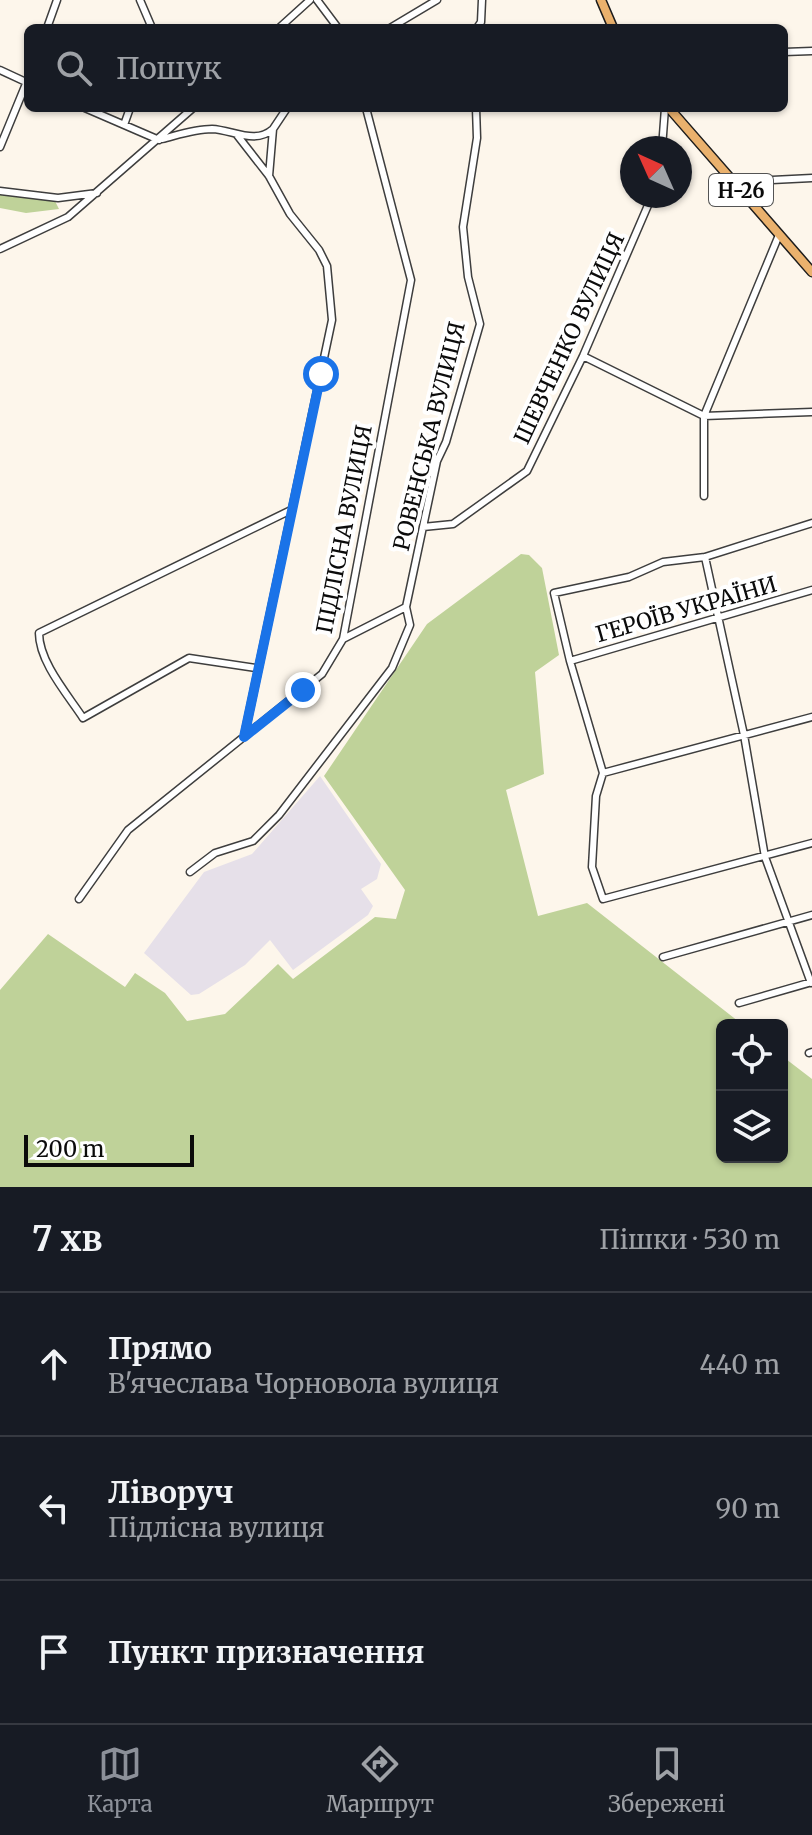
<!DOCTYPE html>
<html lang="uk">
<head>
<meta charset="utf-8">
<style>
	:root { --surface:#171b24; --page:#20242c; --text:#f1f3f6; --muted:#9ea1a6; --line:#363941; --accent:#8c9099 }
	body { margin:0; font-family:Merriweather,serif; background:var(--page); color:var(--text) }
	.controls { position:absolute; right:24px; bottom:24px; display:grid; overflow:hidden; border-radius:12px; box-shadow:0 2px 6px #0004 }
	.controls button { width:72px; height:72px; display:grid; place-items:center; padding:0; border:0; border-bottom:2px solid var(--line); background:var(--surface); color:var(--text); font:40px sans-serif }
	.compass { position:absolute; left:620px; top:136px; width:72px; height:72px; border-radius:50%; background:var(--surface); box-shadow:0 2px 6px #0004; rotate:315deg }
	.scale { position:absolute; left:24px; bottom:20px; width:170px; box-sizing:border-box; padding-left:8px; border:4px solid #0b0b0b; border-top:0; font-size:22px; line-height:28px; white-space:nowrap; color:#0b0b0b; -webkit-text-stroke:6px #fff; paint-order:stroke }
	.stop { position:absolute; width:24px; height:24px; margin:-18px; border:6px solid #1a73e8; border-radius:50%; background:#fff }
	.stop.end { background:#1a73e8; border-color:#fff; box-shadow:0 2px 8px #0008 }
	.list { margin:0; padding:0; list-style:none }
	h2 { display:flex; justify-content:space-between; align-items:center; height:104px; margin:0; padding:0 32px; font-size:34px }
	h2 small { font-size:26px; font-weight:400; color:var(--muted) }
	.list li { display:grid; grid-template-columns:52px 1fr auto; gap:24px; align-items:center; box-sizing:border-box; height:144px; padding:0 32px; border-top:2px solid var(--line) }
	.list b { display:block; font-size:30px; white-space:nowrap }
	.list p { margin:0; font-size:26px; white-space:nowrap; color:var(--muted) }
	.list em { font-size:26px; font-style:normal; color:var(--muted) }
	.icon { flex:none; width:44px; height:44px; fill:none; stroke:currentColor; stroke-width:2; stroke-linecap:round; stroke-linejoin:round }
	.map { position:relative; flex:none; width:812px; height:1187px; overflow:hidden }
	.search { position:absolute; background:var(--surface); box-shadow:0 2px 6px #0004; left:24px; right:24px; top:24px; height:88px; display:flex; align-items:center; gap:20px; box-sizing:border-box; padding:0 28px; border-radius:12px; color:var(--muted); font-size:30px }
	.sheet { height:536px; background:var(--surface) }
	nav { display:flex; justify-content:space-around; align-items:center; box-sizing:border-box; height:112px; border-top:2px solid var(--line); background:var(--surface); font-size:22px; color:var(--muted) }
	nav a { display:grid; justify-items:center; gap:4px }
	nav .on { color:var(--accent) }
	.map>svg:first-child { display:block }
</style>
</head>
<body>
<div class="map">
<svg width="812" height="1187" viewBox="0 0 812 1187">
	<rect width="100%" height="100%" fill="#fdf6eb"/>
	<path fill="#e6e0e9" d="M 320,776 L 381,864 L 377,879 L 361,889 L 373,906 L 368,915 L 293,970 L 270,940 L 245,965 L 199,994 L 191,995 L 144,953 L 204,872 L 252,854 Z"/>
	<path fill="#bfd299" d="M 0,192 L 54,199 L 59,209 L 26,213 L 0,208 Z
		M 521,554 L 529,555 L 542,568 L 559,655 L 535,672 L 544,774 L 506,790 L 538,916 L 587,903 L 743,1025 L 722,1025 L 722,1157 L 782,1157 L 782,1056 L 812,1079 L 812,1187 L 0,1187 L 0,990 L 48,934 L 125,987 L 135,973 L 165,993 L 187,1021 L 225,1014 L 278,964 L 293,979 L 375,917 L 396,919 L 405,890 L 324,776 L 427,624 Z"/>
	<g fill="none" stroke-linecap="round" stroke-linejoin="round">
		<defs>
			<path id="minor" d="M 140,0 L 152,28
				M 317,0 L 338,28
				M 47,28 L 57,0
				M 279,28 L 310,0
				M 390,28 L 437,0
				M 477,28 L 481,22 L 482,0
				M 784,52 L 812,51
				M 0,70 L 28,83
				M 85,108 L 159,140
				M 124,125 L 130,108
				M 237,135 L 269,176 L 290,214 L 319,250 L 327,266 L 332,320 L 244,737
				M 162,139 C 178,135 195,129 212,129 C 233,130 255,145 273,129
				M 0,147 L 28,79
				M 662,148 L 665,108
				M 269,176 L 273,129 L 287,108
				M 734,182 L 812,178
				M 0,191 L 58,198 L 97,193
				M 0,249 L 68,217 L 193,108
				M 583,356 L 704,416 L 812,412
				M 704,496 L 704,416 L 779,235
				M 812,523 L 705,557 L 663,562 L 629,577 L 554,593 L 570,661 L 603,773 L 596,796 L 592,867 L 603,899 L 812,843
				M 423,527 L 453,524 L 527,471 L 583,356 L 652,196
				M 705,557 L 744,735 L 765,857 L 811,983
				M 343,639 L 406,607
				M 570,661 L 812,590
				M 256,668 L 189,658 L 83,718 C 68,695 39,662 39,633 L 291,510
				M 603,773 L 812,717
				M 190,872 L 215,853 L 253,841 L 279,815 L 392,668 L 410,625 L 406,607 L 437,461 L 446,442 L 480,324 L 468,277 L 463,227 L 477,138 L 476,108
				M 79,899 L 128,830 L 322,674 L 343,639 L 411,280 L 366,108
				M 663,957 L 812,915
				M 739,1003 L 812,982
				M 809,1053 L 812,1052"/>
			<path id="major" d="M 601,0 L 613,28
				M 669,108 L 812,272"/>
		</defs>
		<use href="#minor" stroke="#3e3e3e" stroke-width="9"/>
		<use href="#major" stroke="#1c1c1c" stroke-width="11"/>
		<use href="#minor" stroke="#fff" stroke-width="6"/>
		<use href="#major" stroke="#eab16d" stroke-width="8"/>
	</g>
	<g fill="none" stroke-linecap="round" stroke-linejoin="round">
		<path stroke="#1a73e8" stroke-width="10" d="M 303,690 L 244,737 L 321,374"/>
	</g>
	<g text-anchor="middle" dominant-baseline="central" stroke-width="8" stroke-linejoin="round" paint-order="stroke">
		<rect fill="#fff" stroke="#545454" stroke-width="2" x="709" y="174" width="64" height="32" rx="6"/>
		<g font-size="20" font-weight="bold" fill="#0b0b0b">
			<text x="741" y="190">Н-26</text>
		</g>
		<g font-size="22" fill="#0b0b0b" stroke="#fff">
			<text transform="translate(569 338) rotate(-65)">ШЕВЧЕНКО ВУЛИЦЯ</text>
			<text transform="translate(429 436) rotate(-76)">РОВЕНСЬКА ВУЛИЦЯ</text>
			<text transform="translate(344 529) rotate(-79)">ПІДЛІСНА ВУЛИЦЯ</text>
			<text transform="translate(686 609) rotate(-16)">ГЕРОЇВ УКРАЇНИ</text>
		</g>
	</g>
</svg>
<div class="controls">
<button><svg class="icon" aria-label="locate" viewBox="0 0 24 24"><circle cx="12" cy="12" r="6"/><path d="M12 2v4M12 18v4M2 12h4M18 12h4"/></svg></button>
<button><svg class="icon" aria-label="layers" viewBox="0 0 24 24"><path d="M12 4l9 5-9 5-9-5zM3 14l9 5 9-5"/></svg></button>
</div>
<svg class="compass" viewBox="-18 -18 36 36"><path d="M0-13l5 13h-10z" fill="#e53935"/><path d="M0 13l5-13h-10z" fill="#9ea1a6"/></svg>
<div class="scale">200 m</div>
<div class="stop" style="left:321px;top:374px"></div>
<div class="stop end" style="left:303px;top:690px"></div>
<div class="search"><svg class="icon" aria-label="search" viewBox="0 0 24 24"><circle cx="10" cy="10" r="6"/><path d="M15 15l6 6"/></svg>Пошук</div>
</div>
<section class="sheet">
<h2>7 хв<small>Пішки · 530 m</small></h2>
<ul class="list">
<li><svg class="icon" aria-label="ahead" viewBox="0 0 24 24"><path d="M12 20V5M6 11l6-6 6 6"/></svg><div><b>Прямо</b><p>В'ячеслава Чорновола вулиця</p></div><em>440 m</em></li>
<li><svg class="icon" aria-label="left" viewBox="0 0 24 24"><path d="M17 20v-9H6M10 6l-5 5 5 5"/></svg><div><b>Ліворуч</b><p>Підлісна вулиця</p></div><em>90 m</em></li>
<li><svg class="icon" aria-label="arrive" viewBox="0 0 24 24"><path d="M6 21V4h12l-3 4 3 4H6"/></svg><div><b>Пункт призначення</b></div></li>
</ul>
</section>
<nav>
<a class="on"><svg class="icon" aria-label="map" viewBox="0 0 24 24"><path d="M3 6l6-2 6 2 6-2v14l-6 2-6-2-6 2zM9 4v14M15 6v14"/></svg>Карта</a>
<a><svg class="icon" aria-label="directions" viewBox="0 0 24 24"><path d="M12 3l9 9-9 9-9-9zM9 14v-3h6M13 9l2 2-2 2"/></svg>Маршрут</a>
<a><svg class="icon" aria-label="saved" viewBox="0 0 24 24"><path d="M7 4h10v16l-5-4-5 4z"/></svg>Збережені</a>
</nav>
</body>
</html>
